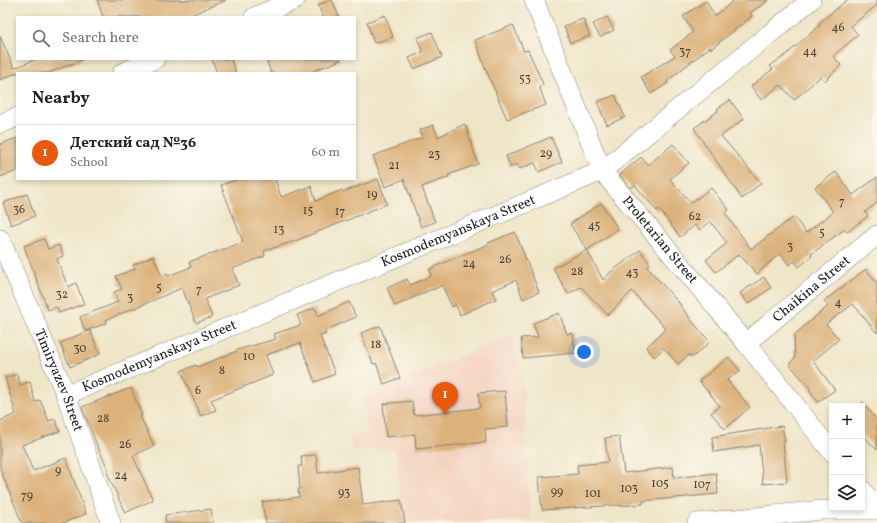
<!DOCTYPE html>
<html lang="en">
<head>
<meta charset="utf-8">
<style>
	:root { --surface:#fff; --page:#f2f2f2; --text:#222; --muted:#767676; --line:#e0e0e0; --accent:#ea580c }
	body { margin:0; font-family:Vollkorn,serif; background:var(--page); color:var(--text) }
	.controls { position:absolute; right:12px; bottom:12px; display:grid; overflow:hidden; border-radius:0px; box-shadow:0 2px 6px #0003 }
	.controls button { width:36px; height:36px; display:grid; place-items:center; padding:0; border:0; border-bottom:1px solid var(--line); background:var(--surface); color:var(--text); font:20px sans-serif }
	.you { position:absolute; left:584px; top:352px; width:14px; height:14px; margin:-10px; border:3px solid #fff; border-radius:50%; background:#1a73e8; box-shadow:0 0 0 6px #1a73e833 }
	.badge { display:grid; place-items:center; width:26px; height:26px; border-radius:50%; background:var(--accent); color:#fff; font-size:13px; font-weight:700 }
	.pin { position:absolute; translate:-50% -33px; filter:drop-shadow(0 1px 2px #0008) }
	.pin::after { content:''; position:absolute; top:21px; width:14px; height:12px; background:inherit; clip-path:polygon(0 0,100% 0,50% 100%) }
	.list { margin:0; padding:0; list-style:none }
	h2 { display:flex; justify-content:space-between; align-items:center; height:52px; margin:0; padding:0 16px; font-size:17px }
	h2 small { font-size:13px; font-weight:400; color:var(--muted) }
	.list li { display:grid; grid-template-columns:26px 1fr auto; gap:12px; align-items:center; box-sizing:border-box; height:56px; padding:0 16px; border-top:1px solid var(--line) }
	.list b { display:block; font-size:15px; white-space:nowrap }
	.list p { margin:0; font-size:13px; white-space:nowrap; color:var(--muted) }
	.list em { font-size:13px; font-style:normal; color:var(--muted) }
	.icon { flex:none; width:22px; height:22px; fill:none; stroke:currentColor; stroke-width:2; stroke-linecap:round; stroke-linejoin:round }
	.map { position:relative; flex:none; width:877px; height:523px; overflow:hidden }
	.search { position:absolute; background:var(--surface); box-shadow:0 2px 6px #0003; left:16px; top:16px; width:340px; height:44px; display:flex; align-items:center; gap:10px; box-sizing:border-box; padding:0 14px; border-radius:0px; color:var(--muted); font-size:15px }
	.panel { position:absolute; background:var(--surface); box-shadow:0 2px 6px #0003; left:16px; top:72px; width:340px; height:108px; border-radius:0px }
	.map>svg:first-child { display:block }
</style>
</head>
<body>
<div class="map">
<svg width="877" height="523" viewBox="0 0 877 523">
	<rect width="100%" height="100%" fill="#fbf7ec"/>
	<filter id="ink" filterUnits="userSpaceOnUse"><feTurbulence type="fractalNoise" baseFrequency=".025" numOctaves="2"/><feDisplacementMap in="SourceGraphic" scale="8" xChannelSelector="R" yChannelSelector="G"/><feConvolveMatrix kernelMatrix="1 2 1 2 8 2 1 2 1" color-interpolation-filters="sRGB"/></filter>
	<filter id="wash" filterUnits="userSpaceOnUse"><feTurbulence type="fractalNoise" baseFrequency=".012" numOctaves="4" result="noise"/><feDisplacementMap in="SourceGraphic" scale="16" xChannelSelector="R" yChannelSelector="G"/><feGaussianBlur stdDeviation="0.9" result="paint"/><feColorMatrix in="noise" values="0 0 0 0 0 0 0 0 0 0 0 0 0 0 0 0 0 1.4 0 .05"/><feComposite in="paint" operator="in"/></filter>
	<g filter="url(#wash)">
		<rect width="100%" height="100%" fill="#efe5c7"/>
		<path fill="#f4d3c0" d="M 511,335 L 524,392 L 530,519 L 488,523 L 402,523 L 396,450 L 351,451 L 351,436 L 368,432 L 363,397 Z"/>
		<g id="blocks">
			<path fill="#dcb27c" d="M 97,0 L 226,0 L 186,17 L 103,17 Z
				M 330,0 L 332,0 L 339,17 L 323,17 L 318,5 Z
				M 734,0 L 769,0 L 750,13 L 752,16 L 711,49 L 710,47 L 667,81 L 668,83 L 651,94 L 641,77 L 675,56 L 670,50 L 693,32 L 683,16 L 706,1 L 715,16 Z
				M 847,0 L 877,0 L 877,5 L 851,26 L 858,35 L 833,56 L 841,65 L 825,81 L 821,76 L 794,100 L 781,85 L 761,100 L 751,86 L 773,69 L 770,66 L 786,55 L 820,25 L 819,23 Z
				M 385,15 L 393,37 L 374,43 L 367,22 Z
				M 607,17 L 614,30 L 600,37 L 593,24 Z
				M 583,19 L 590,36 L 570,43 L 564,26 Z
				M 513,25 L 524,51 L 528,50 L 543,84 L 539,86 L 546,105 L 507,119 L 484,65 L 475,40 Z
				M 432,32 L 442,57 L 414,69 L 409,58 L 423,52 L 417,38 Z
				M 0,36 L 14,68 L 37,59 L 82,59 L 82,60 L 48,73 L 16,73 L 0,80 Z
				M 212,59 L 231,59 L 236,73 L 217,73 Z
				M 274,59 L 341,59 L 341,60 L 308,73 L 271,73 L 267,62 Z
				M 615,95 L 625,117 L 607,125 L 597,102 Z
				M 730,100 L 744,119 L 721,136 L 761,183 L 742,199 L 694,128 L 718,111 L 717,109 Z
				M 465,124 L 478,164 L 448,175 L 449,177 L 422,187 L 435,222 L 421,227 L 404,179 L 385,187 L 373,156 L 423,137 L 420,130 L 433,125 L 438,137 Z
				M 551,137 L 562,162 L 539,172 L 535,163 L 519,169 L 517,164 L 510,167 L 506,156 Z
				M 17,138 L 17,171 L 0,177 L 0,144 Z
				M 673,144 L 689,163 L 670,179 L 691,203 L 711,188 L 729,210 L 725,213 L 751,249 L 794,217 L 806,233 L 833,212 L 815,187 L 836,172 L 853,195 L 877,177 L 877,203 L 865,212 L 868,216 L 847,232 L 845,229 L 811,254 L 812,256 L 799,267 L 794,261 L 789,265 L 780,253 L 757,274 L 739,254 L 716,272 L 706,260 L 727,243 L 710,221 L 699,230 L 695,225 L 680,237 L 659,209 L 657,211 L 635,185 L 631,188 L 620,175 L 641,157 L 648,165 Z
				M 239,179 L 275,179 L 281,197 L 311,186 L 316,201 L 342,190 L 343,192 L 378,179 L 387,204 L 295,241 L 264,251 L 265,256 L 232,269 L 239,285 L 205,299 L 212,317 L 196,323 L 182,288 L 106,320 L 107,323 L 85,331 L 80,317 L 118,302 L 114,292 L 122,289 L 116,276 L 135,269 L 133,265 L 153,256 L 162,276 L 167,273 L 168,276 L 191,267 L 189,262 L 243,242 L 221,185 Z
				M 27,194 L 35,216 L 11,225 L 3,203 Z
				M 601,203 L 618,229 L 587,250 L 570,224 Z
				M 515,232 L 539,292 L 523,299 L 516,280 L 492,291 L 496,299 L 460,315 L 456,305 L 452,307 L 442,285 L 433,290 L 432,289 L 395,306 L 387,288 L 407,279 L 410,285 L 431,276 L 430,269 L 441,264 L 489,244 L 488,243 Z
				M 44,239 L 48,249 L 59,245 L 63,256 L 57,259 L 68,287 L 76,283 L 84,304 L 59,313 L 57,307 L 48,310 L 24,246 Z
				M 587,250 L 603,280 L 611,272 L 640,250 L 650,264 L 647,267 L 679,303 L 691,320 L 710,342 L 693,357 L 689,355 L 678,364 L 664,348 L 654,357 L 646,347 L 666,329 L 632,291 L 608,315 L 581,287 L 568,294 L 553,268 Z
				M 866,269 L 877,283 L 877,333 L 853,304 L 826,324 L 839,339 L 813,361 L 835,390 L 818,402 L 809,389 L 810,388 L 789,364 L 795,358 L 794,335 L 828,306 L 824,301 Z
				M 764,277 L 771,288 L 748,304 L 740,293 Z
				M 349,302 L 356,317 L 324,331 L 326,334 L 320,336 L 335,374 L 315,382 L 300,343 L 266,355 L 273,375 L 211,400 L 216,410 L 201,416 L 181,371 L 196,365 L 197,367 L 237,351 L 237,350 L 276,339 L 274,334 L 301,325 L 297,315 L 315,308 L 318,316 Z
				M 559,313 L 567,334 L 573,333 L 575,353 L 523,358 L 521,338 L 538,337 L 533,323 Z
				M 380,326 L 400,378 L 384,384 L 376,363 L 373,364 L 361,333 Z
				M 90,330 L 100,354 L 70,367 L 60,343 Z
				M 729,357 L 740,371 L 727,380 L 750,407 L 725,429 L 711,413 L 720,406 L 699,381 Z
				M 17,374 L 20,385 L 30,382 L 35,402 L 40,400 L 49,421 L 55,419 L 60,431 L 22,445 L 33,471 L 66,458 L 86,514 L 63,523 L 22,523 L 0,469 L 0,421 L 16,414 L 5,378 Z
				M 131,388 L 142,416 L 140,416 L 154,446 L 133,456 L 153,500 L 125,513 L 107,472 L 109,471 L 96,443 L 82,407 Z
				M 505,391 L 508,427 L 485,429 L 486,442 L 416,449 L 415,434 L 386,437 L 383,404 L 412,401 L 414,415 L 480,408 L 478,393 Z
				M 862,402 L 877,420 L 877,450 L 862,434 Z
				M 782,426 L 785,441 L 783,441 L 787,482 L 763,484 L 759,445 L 714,452 L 712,437 Z
				M 619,436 L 624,473 L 673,467 L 674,478 L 716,473 L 718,494 L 643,501 L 643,504 L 619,506 L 619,505 L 542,510 L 539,477 L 578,474 L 577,465 L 608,462 L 605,438 Z
				M 316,455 L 318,473 L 358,467 L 363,505 L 401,500 L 405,523 L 266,523 L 262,502 L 299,497 L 298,489 L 300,489 L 298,466 L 302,466 L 301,456 Z
				M 211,509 L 213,523 L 166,523 L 165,515 Z"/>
		</g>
	</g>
	<g filter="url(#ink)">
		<use href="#blocks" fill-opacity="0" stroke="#868072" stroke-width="1"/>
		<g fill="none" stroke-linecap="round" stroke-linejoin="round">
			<defs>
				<g id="street">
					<path id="s1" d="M 534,0 L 602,171 L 746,343 L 832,452"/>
					<path d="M 254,17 L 295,0"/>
					<path d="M 122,73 L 155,59"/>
					<path d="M 0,124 L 17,117"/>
					<path id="s2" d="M 0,239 L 66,395 L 111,523"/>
					<path id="s3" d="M 746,343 L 877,235"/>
					<path id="s4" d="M 66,395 L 602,171 L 811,0"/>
					<path d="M 862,490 L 877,509"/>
					<path d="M 697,523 L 822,510 L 877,510"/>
				</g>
			</defs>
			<use href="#street" stroke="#868072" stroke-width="20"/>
			<use href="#street" stroke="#fff" stroke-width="19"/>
		</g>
	</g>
	<g text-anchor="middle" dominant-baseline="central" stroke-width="3" stroke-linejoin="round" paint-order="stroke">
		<g font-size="12" fill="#4c4234">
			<text x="838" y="28">46</text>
			<text x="685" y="52">37</text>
			<text x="810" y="52">44</text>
			<text x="525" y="79">53</text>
			<text x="546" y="154">29</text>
			<text x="434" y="155">23</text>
			<text x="394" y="166">21</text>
			<text x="372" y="195">19</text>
			<text x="842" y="202">7</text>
			<text x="19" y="210">36</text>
			<text x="308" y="211">15</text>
			<text x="340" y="212">17</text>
			<text x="695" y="217">62</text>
			<text x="594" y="226">45</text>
			<text x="279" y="230">13</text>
			<text x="822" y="233">5</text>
			<text x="790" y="247">3</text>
			<text x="505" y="260">26</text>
			<text x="469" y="264">24</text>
			<text x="577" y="272">28</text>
			<text x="632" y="273">43</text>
			<text x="159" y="288">5</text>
			<text x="199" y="290">7</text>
			<text x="62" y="295">32</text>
			<text x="130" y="298">3</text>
			<text x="838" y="303">4</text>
			<text x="376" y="345">18</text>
			<text x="80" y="349">30</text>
			<text x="249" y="357">10</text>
			<text x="222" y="371">8</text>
			<text x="198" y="391">6</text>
			<text x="103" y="419">28</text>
			<text x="125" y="445">26</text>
			<text x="58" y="471">9</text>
			<text x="121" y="476">24</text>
			<text x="660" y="484">105</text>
			<text x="702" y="485">107</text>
			<text x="629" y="489">103</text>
			<text x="557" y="492">99</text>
			<text x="344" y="493">93</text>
			<text x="593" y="494">101</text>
			<text x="27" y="496">79</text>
		</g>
		<g font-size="14" fill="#1c1c1c" stroke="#fbf7ec">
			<text stroke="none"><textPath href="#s4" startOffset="425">Kosmodemyanskaya Street</textPath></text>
			<text stroke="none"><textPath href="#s1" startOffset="274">Proletarian Street</textPath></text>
			<text stroke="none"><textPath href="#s3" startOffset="85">Chaikina Street</textPath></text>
			<text stroke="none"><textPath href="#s4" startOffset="101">Kosmodemyanskaya Street</textPath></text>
			<text stroke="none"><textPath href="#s2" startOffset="153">Timiryazev Street</textPath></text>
		</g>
	</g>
</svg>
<div class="controls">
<button>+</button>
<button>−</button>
<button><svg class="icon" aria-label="layers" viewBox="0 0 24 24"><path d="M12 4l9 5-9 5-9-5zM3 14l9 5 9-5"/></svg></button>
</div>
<div class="you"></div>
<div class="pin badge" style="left:445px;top:415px">1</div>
<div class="search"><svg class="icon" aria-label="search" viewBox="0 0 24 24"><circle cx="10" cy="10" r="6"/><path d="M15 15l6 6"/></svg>Search here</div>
<section class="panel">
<h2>Nearby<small></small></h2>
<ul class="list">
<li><span class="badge">1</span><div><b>Детский сад №36</b><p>School</p></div><em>60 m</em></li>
</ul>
</section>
</div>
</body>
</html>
